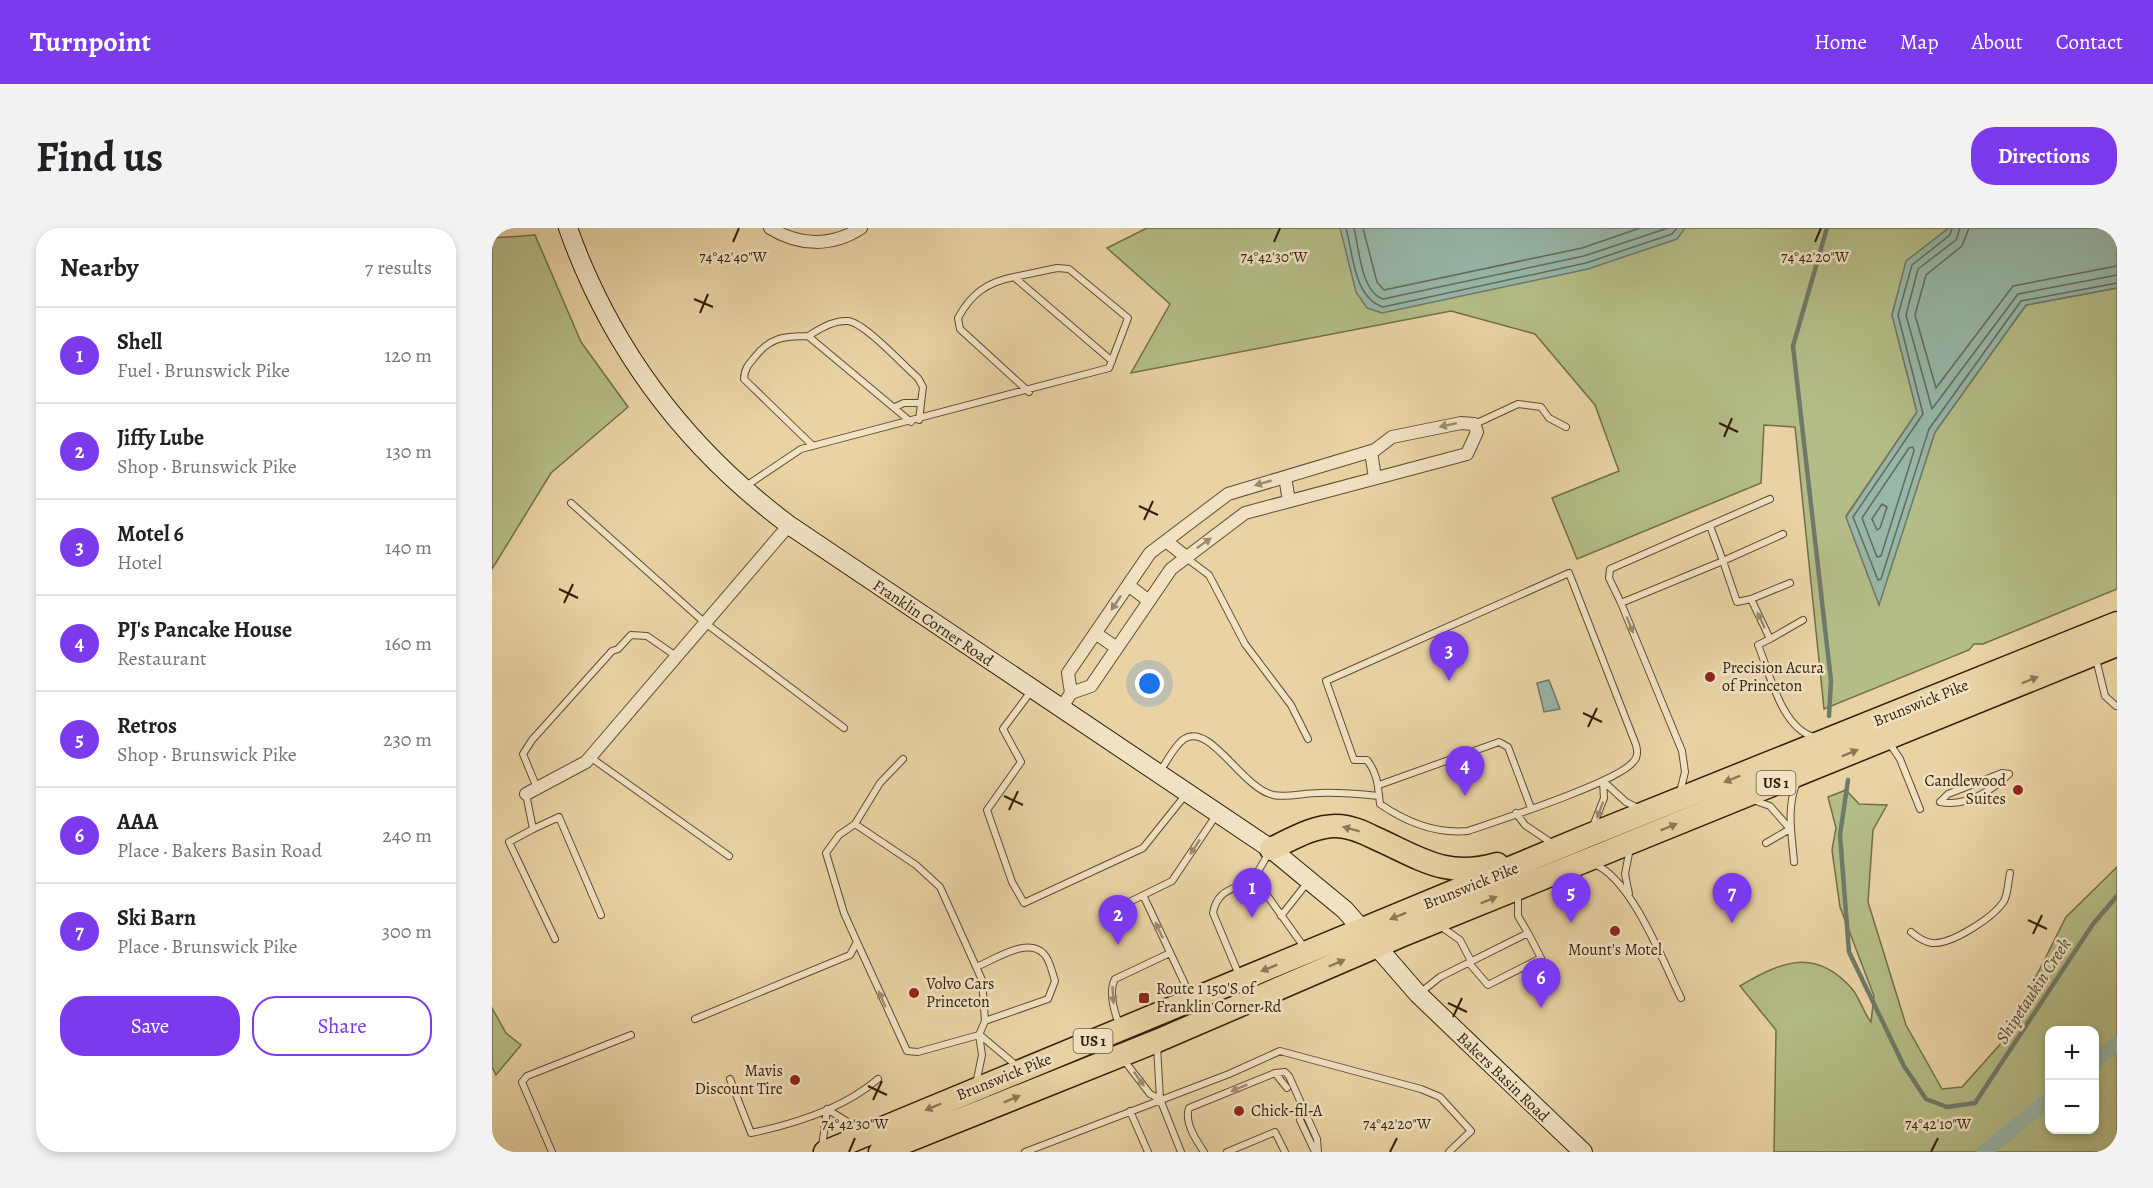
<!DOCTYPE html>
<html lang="en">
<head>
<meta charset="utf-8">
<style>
	:root { --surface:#fff; --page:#f2f2f2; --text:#202124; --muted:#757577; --line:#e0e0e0; --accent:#7c3aed }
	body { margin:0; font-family:Alegreya,serif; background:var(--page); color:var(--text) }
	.controls { position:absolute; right:18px; bottom:18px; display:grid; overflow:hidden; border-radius:12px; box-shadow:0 3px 9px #0003 }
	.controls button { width:54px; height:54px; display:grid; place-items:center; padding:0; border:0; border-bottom:2px solid var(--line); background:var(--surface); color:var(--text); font:30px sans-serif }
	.you { position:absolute; left:658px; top:456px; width:21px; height:21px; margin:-15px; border:4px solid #fff; border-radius:50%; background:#1a73e8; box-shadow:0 0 0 9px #1a73e833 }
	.badge { display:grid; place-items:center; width:39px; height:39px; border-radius:50%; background:var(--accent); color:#fff; font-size:20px; font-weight:700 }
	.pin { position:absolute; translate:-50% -50px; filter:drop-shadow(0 2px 3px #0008) }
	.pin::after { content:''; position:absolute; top:32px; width:21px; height:18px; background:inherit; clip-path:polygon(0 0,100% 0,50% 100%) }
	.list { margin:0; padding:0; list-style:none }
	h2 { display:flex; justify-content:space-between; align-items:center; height:78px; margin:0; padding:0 24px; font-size:26px }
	h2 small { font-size:20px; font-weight:400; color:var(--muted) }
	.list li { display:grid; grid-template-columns:39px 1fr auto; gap:18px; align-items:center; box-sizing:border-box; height:96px; padding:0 24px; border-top:2px solid var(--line) }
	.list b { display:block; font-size:22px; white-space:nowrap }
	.list p { margin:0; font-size:20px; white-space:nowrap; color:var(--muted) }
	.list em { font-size:20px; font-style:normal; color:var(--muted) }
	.actions { display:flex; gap:12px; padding:18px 24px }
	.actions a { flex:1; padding:14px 0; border:2px solid var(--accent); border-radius:24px; text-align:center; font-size:21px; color:var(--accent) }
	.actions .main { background:var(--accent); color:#fff }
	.map { position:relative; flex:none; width:1625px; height:924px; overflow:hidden; border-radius:24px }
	header { display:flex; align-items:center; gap:36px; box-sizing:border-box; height:84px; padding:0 30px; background:var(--accent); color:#fff }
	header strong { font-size:28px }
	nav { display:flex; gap:33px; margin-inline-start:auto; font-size:21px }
	.intro { display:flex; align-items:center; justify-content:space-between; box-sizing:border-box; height:144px; padding:0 36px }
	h1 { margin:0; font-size:42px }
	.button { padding:15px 27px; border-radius:24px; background:var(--accent); color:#fff; font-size:21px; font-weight:700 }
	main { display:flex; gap:36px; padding:0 36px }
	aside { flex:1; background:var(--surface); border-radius:24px; box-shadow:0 3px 9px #0003 }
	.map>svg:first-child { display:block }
</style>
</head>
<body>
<header>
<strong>Turnpoint</strong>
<nav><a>Home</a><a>Map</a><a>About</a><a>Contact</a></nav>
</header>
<div class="intro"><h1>Find us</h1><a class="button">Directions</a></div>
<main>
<aside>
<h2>Nearby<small>7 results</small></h2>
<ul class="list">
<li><span class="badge">1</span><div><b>Shell</b><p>Fuel · Brunswick Pike</p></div><em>120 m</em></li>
<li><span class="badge">2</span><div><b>Jiffy Lube</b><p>Shop · Brunswick Pike</p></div><em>130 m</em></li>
<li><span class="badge">3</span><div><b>Motel 6</b><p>Hotel</p></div><em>140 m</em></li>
<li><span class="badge">4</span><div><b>PJ's Pancake House</b><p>Restaurant</p></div><em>160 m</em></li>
<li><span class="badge">5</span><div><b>Retros</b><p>Shop · Brunswick Pike</p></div><em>230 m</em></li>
<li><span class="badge">6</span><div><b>AAA</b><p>Place · Bakers Basin Road</p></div><em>240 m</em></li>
<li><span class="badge">7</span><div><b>Ski Barn</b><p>Place · Brunswick Pike</p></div><em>300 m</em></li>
</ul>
<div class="actions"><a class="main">Save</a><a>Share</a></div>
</aside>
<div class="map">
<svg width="1625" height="924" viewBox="0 0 1625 924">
	<rect width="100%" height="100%" fill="#e9d3a4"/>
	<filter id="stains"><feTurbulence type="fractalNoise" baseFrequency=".00333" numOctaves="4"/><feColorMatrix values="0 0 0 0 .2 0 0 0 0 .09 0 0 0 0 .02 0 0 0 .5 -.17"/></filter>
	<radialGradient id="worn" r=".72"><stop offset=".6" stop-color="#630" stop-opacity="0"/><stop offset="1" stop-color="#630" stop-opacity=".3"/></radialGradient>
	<path fill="#b4bd87" stroke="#736e48" stroke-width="1.5" fill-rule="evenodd" d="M 655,0 L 1457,0 L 1415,33 L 1400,87 L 1425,184 L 1354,288 L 1387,376 L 1443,204 L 1534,77 L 1625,60 L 1625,361 L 1491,416 L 1482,416 L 1477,422 L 1332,481 L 1303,199 L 1272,197 L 1269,255 L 1085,331 L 1060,270 L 1127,243 L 1103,177 L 1043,106 L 959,83 L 639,145 L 678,76 L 615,20 Z
		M 43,7 L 89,114 L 136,179 L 59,245 L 0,341 L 0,10 Z
		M 1354,562 L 1367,576 L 1395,577 L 1381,602 L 1376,674 L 1414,797 L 1450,861 L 1470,859 L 1512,812 L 1574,689 L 1625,639 L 1625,924 L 1282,924 L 1284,802 L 1248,758 C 1290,733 1324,719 1361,762 C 1368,771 1372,786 1379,794 L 1382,768 L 1348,679 L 1340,622 L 1344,600 L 1336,569 ZM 1558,802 L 1602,802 L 1602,902 L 1558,902 Z
		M 0,780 L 14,805 L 29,817 L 4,847 L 0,839 Z"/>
	<path fill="#97b7a9" stroke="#6f7a69" stroke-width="1.5" d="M 848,0 L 1193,0 L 1185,11 L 1096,41 L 890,85 L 875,80 L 864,64 Z
		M 1457,0 L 1625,0 L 1625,60 L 1534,77 L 1443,204 L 1387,377 L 1354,289 L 1425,184 L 1400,87 L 1414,33 Z
		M 1057,452 L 1068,481 L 1052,484 L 1045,455 Z"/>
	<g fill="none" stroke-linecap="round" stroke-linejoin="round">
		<path stroke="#646b59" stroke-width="1.5" d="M 854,0 C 861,26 862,70 891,79 L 1094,35 L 1180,6 L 1185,0
			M 862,0 C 867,20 869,64 891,71 L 1092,28 L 1176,0
			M 871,0 L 885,54 L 892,62 L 1090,20 L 1148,0
			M 1460,0 L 1458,7 L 1420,37 L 1406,87 L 1431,186 L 1361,289 L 1386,352 L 1389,351 L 1437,201 L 1529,73 L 1625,55
			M 1468,0 L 1464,12 L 1426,41 L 1414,87 L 1440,181 L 1526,66 L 1625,47
			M 1477,0 L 1470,18 L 1434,47 L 1423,87 L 1444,160 L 1521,58 L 1625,38
			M 1421,219 L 1422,223 L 1389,328 L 1385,329 L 1370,290 L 1417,220 Z
			M 1390,276 L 1395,279 L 1388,300 L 1385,302 L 1380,291 Z"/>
		<path stroke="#6f7a69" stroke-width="4.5" d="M 1335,0 L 1301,118 L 1339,453 L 1337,488
			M 1356,552 L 1348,607 L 1357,724 L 1412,838 L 1434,871 L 1455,879 L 1483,875 L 1601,696 L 1625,668"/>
		<path stroke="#97b7a9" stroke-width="15" d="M 1602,834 L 1625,816
			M 1492,924 L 1558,871"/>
		<defs>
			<path id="lane" d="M 316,108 C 328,101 341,92 356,93 C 373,95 411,137 426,150 L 431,159 L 427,192
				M 537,164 L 468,101 L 466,90 C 479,66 495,54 522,49 L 620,133
				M 403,179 L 412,175 L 429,175
				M 983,196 L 1026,176 L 1049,179 L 1057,190 L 1074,199
				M 321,218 L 252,151 C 252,142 256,137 262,130 C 277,110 291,108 316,108 L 419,194
				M 254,258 L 309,221 L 617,140 L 636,90 L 577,41 L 565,40 L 522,49
				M 79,275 L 212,394 L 352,500
				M 1218,298 L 1231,333 L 1291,306
				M 693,329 L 717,347 L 753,416 L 799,477 L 816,511
				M 1077,345 L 1144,517 C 1146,524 1146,529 1141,534 C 1126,554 1005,593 976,603 C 944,606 914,594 888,576 C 886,559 886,546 875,532 L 862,532 L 834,453 Z
				M 1259,371 L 1298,355
				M 1129,375 L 1117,350 L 1118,341 L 1278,271
				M 1278,411 L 1311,392
				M 1604,431 L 1613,468 L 1624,478
				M 540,462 L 511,501 L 529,534 L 495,582 L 520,654 L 532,675 L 651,620 L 695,565
				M 1396,513 L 1408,531 L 1428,581
				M 98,529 L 237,628
				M 667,545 C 674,535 682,518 692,511 C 718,494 749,559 781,567 C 796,570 811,565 827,565 C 847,564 867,566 887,568
				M 1111,553 L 1134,574 L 1148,581
				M 887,557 L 1007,514 L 1016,519 L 1039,580
				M 45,560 L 31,526 L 40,512 L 120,423 L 126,421 L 139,407 L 155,408 L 184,428
				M 1188,564 L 1193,544 L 1190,523 L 1129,375 L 1231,333 L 1245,374 L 1259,371 L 1278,411 L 1266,417 C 1278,445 1289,500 1322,509
				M 34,566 L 41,601 L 67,589 L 109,687
				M 1261,572 L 1278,578 L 1298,601
				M 1448,574 C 1475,579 1498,564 1517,546
				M 1448,574 L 1456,566 L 1510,545 L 1517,546
				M 1024,585 L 1033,597 L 1061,616
				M 363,596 L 388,555 L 411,531
				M 1101,598 L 1112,570 L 1111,554
				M 41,601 L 17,614 L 63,711
				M 1274,615 L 1298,601
				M 1302,634 C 1300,607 1294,580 1305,554
				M 1102,636 C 1140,651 1171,734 1189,770
				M 762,649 L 812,719
				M 1137,666 L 1133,646 L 1138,620
				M 1026,667 L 1026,688 L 1036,705
				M 652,669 L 699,769
				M 613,686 L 680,653 L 725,586
				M 789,688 L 815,655
				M 948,698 L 968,712 L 979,733
				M 1419,704 C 1425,709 1432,714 1440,715 C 1459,717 1502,689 1512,673 C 1516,666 1516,654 1518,645
				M 365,714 L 415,823 L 426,824 L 487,807
				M 484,739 C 502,732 536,708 552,726 C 558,732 560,744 563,753 L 556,771 L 493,793
				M 747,747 L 721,685 C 726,657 748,663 762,648 C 768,642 773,631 777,624
				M 929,764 L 948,749 L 1036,705 L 1049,730 L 996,757 L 977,735
				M 203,791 L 358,727 L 365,714 L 352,685 L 334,625 L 347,607 L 363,596 L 424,637 L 448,659 L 490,752 L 493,793 L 487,807 L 490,827 L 484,856
				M 627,796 C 622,783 616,764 623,751 L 678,725
				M 488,807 L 526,839
				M 665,818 L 668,871 L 689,924
				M 631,831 L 658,866 L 668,871
				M 783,845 L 793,844 L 797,848 L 825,911 L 826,924
				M 238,851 L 259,905 C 303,896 352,880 386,851
				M 335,881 L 370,903
				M 638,883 L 656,924
				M 808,892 L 823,924
				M 330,919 L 335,881
				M 60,924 L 30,854 L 35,848 L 139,807
				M 533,924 L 737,846 L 788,823 L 929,861 L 948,869 L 979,903 L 957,924
				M 712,924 C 704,912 692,894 697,880 L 783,845 L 795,860
				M 735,924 L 783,904 L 793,924"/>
			<path id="street" d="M 278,0 C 307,18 340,19 369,0
				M 879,224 L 883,250
				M 793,249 L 797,273
				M 674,313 L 693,328
				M 636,357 L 657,373
				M 603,405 L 625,420
				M 568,482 L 579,465 L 599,458 L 679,341 L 753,285 L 975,226 L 985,204 L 982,196 L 969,195 L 900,209 L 883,222 L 736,266 L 658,325 L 576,445 L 579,465
				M 34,566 L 94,534 L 297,297"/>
			<path id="secondary" d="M 76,0 C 119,121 194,220 297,297 L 779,621 L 853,682 L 926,766 L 1091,924"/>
			<path id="highway" d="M 779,621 C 800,611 821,598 844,598 C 858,598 871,604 883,610 C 928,630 954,651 1005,636
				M 333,924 L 1095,608 L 1625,395
				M 388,924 L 665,813 L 911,707 L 1625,417"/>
		</defs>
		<use href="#lane" stroke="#604c30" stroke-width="8"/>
		<use href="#street" stroke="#604c30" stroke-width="14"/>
		<use href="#secondary" stroke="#321f09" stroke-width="20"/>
		<use href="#highway" stroke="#321f09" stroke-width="25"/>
		<use href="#lane" stroke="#f1e2c4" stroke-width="6"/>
		<use href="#street" stroke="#f1e2c4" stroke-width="12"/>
		<use href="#secondary" stroke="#f1e2c4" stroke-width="18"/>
		<use href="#highway" stroke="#e9d3a4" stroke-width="22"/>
	</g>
	<defs><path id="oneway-solid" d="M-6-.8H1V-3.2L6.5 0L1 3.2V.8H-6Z" transform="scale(1.5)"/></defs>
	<g fill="#9b8a70">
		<use href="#oneway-solid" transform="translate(956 197) rotate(168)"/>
		<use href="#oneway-solid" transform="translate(771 255) rotate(164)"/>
		<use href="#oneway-solid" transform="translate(712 315) rotate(-35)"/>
		<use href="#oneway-solid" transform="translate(624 375) rotate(124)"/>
		<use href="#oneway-solid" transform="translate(1269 392) rotate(-115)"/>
		<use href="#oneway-solid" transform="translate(1138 397) rotate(68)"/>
		<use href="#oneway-solid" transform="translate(1108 582) rotate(110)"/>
		<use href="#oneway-solid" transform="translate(703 619) rotate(124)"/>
		<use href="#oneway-solid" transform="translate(667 702) rotate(-115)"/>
		<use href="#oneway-solid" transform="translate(621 767) rotate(86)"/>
		<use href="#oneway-solid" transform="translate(390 771) rotate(-114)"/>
		<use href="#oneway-solid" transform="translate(647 851) rotate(55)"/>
		<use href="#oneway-solid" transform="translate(747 860) rotate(158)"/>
	</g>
	<g fill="#8e7956">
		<use href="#oneway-solid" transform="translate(1538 452) rotate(-22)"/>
		<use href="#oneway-solid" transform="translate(1358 525) rotate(-22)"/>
		<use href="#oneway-solid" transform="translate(1240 551) rotate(158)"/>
		<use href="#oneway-solid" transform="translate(1177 599) rotate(-22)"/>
		<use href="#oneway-solid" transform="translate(859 601) rotate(-165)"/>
		<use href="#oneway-solid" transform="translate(997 672) rotate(-22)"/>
		<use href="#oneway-solid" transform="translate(906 688) rotate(158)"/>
		<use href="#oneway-solid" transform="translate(845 735) rotate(-23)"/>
		<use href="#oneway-solid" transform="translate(777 740) rotate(158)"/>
		<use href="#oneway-solid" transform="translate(520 871) rotate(-22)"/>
		<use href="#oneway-solid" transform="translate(441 879) rotate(157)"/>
	</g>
	<path fill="none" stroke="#321f09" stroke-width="2" d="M 241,14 L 247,0M 782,14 L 788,0M 1323,14 L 1329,0M 202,71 L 221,79M 208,85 L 216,66M 1227,195 L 1246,204M 1232,209 L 1240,190M 647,278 L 666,287M 652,292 L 661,273M 67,361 L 86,370M 72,375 L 81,356M 1091,485 L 1110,494M 1096,499 L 1105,480M 512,568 L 531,577M 517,582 L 526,563M 1536,692 L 1555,701M 1541,706 L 1550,687M 956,775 L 975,784M 961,789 L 970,770M 376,858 L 395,867M 381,872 L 390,853M 357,924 L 363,910M 898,924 L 905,910M 1439,924 L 1446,910"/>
	<g fill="#8f2418" stroke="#f1e2c4" stroke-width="2">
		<circle cx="1218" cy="449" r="6"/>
		<circle cx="1526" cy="562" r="6"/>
		<circle cx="1123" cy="703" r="6"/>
		<circle cx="422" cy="765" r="6"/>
		<rect x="646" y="764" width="12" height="12" rx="3"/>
		<circle cx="303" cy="852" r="6"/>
		<circle cx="747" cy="883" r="6"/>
	</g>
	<g text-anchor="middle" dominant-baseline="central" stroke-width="5" stroke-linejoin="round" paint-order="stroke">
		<g fill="#f1e2c4" stroke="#6b5a41" stroke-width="1.5">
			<rect x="1264.5" y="543" width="39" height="24" rx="4.5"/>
			<rect x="581.5" y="801" width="39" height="24" rx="4.5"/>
		</g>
		<g font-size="15" font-weight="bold" fill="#321f09">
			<text x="1284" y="555">US 1</text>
			<text x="601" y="813">US 1</text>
		</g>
		<g font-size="16" fill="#321f09" stroke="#f1e2c4">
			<text transform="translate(441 395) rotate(34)">Franklin Corner Road</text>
			<text transform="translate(1429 475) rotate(-22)">Brunswick Pike</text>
			<text transform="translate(979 658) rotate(-22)">Brunswick Pike</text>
			<text transform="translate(512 849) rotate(-22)">Brunswick Pike</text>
			<text transform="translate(1011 849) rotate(44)">Bakers Basin Road</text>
		</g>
		<g font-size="16" fill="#321f09" stroke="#f1e2c4" text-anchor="start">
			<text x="1230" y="440">Precision Acura<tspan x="1230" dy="18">of Princeton</tspan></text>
			<text x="1514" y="553" text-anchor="end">Candlewood<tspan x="1514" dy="18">Suites</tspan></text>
			<text x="1123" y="722" text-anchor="middle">Mount's Motel</text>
			<text x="434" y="756">Volvo Cars<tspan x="434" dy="18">Princeton</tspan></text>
			<text x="664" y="761">Route 1 150'S of<tspan x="664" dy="18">Franklin Corner Rd</tspan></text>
			<text x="291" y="843" text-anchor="end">Mavis<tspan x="291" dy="18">Discount Tire</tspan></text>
			<text x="759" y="883">Chick-fil-A</text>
		</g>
		<g font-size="18" font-style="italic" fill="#504d39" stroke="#f1e2c4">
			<text transform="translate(1541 763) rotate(-57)">Shipetaukin Creek</text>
		</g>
	</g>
	<g font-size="15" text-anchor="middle" fill="#321f09" stroke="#f1e2c4" stroke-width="5" stroke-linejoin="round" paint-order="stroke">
		<text x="241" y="34">74°42'40"W</text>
		<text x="782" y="34">74°42'30"W</text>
		<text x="1323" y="34">74°42'20"W</text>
		<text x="905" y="901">74°42'20"W</text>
		<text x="363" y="901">74°42'30"W</text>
		<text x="1446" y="901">74°42'10"W</text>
	</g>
	<rect width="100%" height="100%" filter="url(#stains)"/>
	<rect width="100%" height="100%" fill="url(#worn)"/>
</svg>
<div class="controls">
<button>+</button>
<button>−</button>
</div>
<div class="you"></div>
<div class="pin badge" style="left:760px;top:690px">1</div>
<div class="pin badge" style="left:626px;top:717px">2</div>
<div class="pin badge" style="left:957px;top:453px">3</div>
<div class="pin badge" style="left:973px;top:568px">4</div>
<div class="pin badge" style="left:1079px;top:695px">5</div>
<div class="pin badge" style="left:1049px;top:780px">6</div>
<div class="pin badge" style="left:1240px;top:695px">7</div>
</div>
</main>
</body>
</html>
